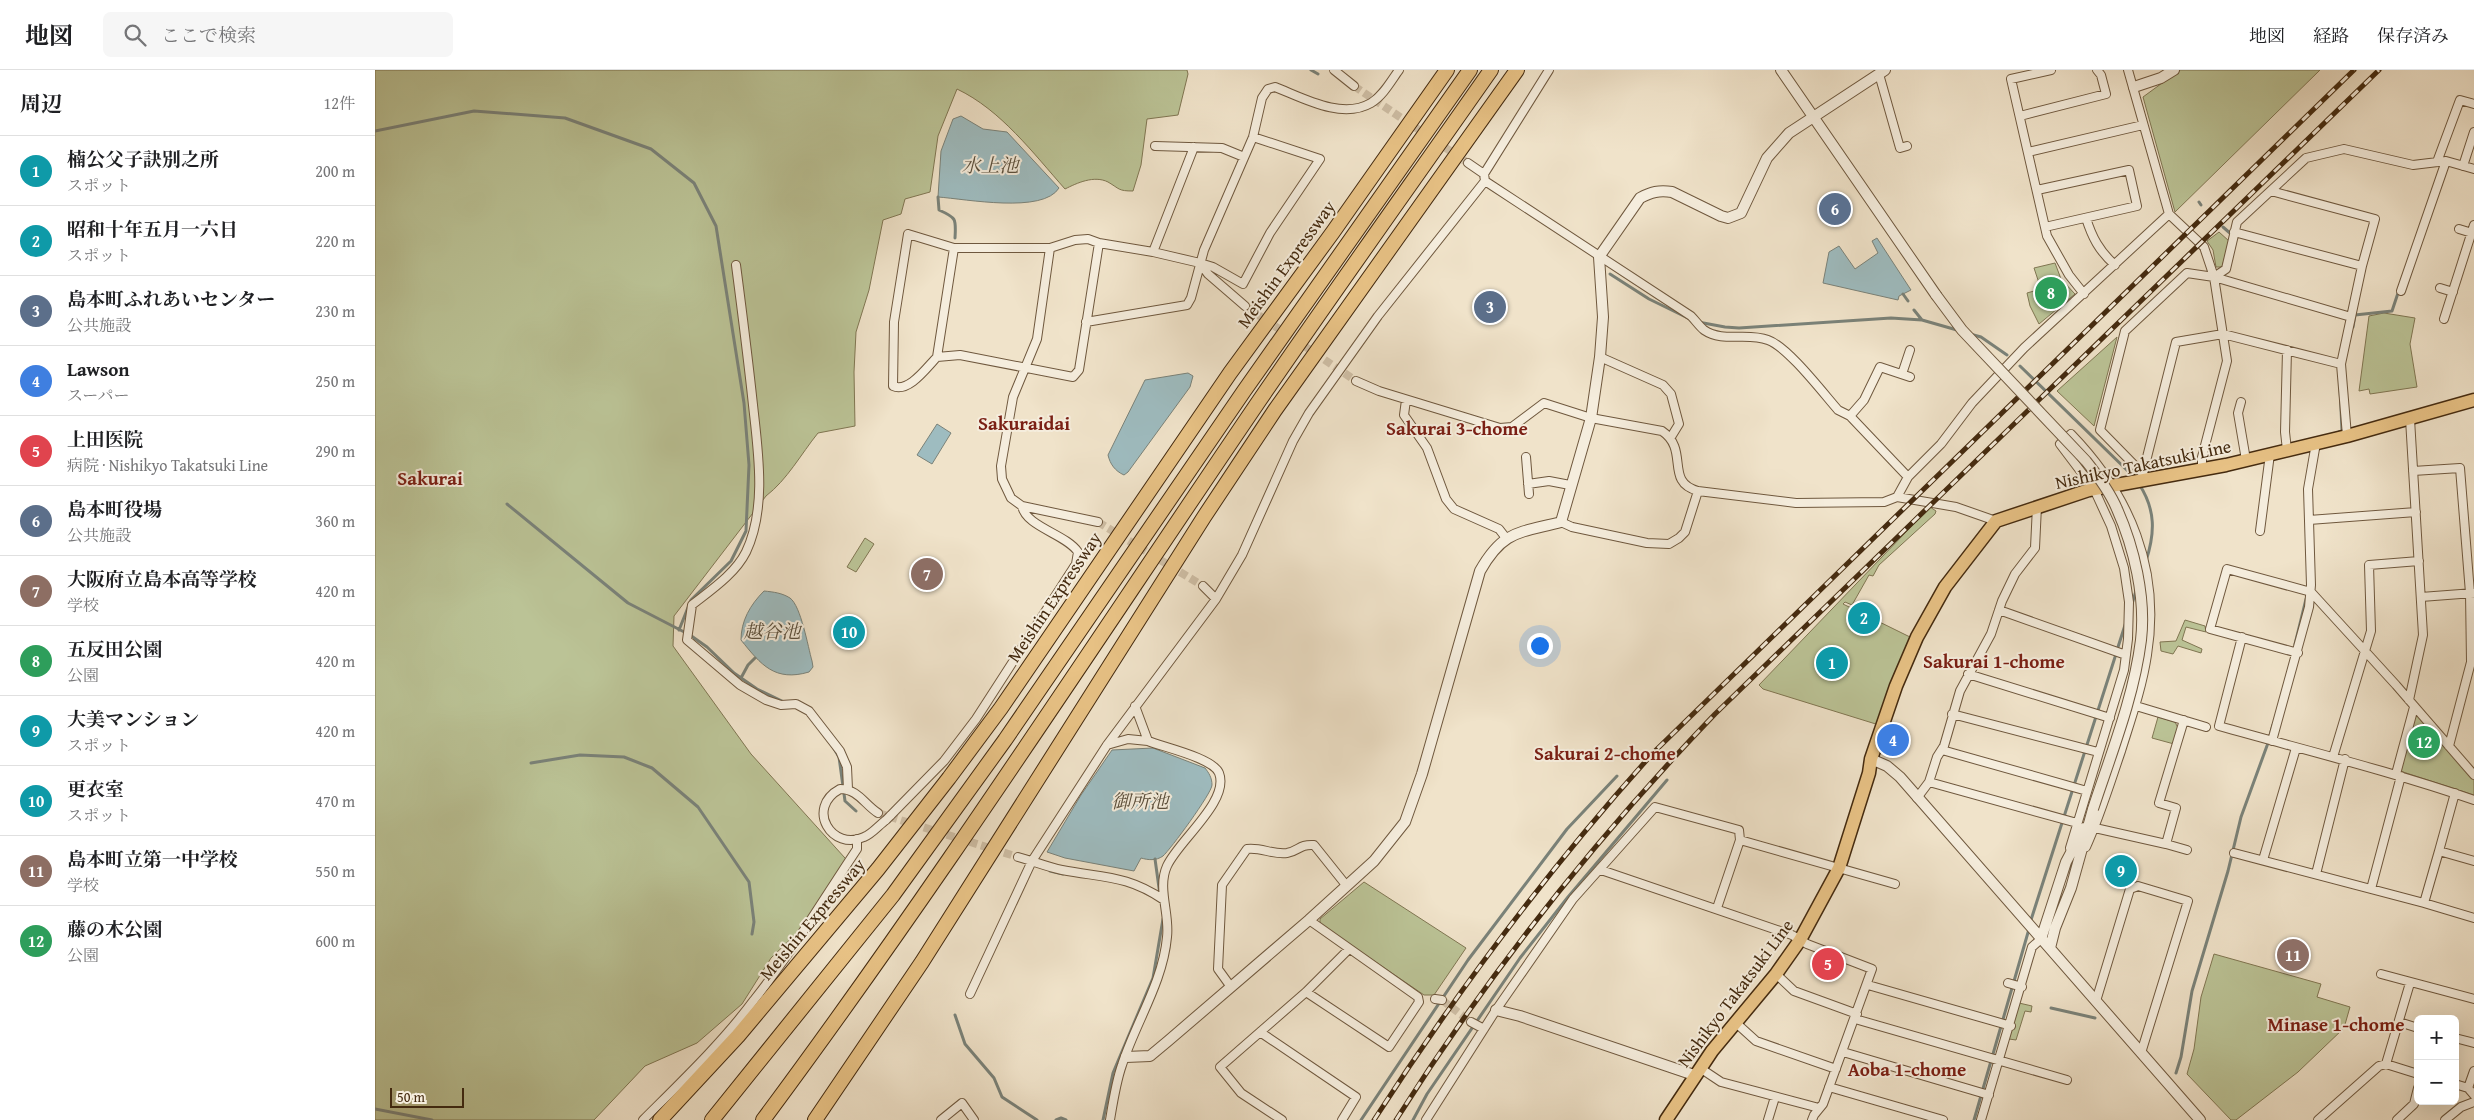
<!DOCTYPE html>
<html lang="ja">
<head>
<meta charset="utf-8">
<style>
	:root { --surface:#fff; --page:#f6f6f6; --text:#202124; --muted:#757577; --line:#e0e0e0; --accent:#7c3aed }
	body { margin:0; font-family:"Gentium Book Plus","Noto Serif JP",serif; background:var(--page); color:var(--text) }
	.controls { position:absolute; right:15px; bottom:15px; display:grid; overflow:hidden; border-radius:8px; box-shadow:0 5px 20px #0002 }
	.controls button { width:45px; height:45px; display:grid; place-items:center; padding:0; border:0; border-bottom:1px solid var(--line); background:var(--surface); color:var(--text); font:25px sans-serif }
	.scale { position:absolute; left:15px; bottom:12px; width:74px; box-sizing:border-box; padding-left:5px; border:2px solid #442a0f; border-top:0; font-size:14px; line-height:18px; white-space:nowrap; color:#442a0f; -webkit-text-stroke:4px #f5eddd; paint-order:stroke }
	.you { position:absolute; left:1164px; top:575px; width:18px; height:18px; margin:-12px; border:4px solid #fff; border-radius:50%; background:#1a73e8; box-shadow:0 0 0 8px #1a73e833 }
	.badge { display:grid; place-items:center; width:32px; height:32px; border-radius:50%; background:var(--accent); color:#fff; font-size:16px; font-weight:700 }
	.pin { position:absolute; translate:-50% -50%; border:2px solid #fff; box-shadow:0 1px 5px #0006 }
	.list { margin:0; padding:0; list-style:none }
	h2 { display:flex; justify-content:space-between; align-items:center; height:65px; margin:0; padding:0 20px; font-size:21px }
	h2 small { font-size:16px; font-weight:400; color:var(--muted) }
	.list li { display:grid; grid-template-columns:32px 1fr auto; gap:15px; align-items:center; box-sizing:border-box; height:70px; padding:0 20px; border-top:1px solid var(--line) }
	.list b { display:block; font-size:19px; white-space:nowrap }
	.list p { margin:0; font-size:16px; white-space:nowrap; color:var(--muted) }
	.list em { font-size:16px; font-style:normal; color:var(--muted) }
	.icon { flex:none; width:28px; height:28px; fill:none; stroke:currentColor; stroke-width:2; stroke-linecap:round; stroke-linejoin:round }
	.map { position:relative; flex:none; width:2099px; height:1050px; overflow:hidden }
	header { display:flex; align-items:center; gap:30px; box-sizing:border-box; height:70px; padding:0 25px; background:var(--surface); border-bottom:1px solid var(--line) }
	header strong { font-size:24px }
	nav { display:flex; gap:28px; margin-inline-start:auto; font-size:18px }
	.search { width:350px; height:45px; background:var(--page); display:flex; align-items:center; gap:12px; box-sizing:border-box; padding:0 18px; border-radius:8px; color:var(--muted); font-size:19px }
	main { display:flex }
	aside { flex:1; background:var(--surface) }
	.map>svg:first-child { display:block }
</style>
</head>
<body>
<header>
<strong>地図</strong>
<div class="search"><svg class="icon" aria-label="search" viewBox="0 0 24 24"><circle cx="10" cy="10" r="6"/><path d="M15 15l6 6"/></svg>ここで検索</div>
<nav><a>地図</a><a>経路</a><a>保存済み</a></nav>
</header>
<main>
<aside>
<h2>周辺<small>12件</small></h2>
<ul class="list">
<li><span class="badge" style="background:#0f9aa8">1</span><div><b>楠公父子訣別之所</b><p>スポット</p></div><em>200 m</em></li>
<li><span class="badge" style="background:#0f9aa8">2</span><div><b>昭和十年五月一六日</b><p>スポット</p></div><em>220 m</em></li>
<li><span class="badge" style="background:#5c6f8a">3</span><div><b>島本町ふれあいセンター</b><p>公共施設</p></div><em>230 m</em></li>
<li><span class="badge" style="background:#3f7fe0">4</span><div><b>Lawson</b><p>スーパー</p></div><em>250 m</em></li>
<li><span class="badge" style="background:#e0444e">5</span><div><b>上田医院</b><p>病院 · Nishikyo Takatsuki Line</p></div><em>290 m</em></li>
<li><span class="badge" style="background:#5c6f8a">6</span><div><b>島本町役場</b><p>公共施設</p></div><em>360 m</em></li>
<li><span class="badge" style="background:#8d6e63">7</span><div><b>大阪府立島本高等学校</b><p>学校</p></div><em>420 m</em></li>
<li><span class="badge" style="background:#2e9e5b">8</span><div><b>五反田公園</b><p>公園</p></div><em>420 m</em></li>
<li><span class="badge" style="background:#0f9aa8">9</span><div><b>大美マンション</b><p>スポット</p></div><em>420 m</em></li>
<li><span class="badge" style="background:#0f9aa8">10</span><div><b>更衣室</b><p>スポット</p></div><em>470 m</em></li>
<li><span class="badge" style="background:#8d6e63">11</span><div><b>島本町立第一中学校</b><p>学校</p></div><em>550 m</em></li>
<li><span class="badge" style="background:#2e9e5b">12</span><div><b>藤の木公園</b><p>公園</p></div><em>600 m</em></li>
</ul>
</aside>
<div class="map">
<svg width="2099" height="1050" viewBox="0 0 2099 1050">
	<rect width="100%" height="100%" fill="#f0e3ca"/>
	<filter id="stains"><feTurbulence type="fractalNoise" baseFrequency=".004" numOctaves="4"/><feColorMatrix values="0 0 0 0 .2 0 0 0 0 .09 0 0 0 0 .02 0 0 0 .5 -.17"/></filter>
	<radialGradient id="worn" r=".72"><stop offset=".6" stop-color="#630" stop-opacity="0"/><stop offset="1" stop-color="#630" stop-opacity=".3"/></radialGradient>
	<path fill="#bbc396" stroke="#807652" d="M 0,0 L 812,0 L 813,4 L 803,45 L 772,49 L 766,95 L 758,121 C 743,121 745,119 733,112 C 719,105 702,113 690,119 C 658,83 626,40 582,19 L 563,66 L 555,122 L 530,129 L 526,144 L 508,150 L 494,220 L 481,262 L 479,302 L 480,356 L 443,363 C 426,384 412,410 391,426 L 299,546 L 298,576 L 376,684 L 479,798 L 467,807 L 425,860 L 396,888 L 367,934 L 322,973 L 270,996 L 219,1050 L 0,1050 Z
		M 1805,0 L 1945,0 L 1800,142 L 1768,27 Z
		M 1844,162 L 1854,171 L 1847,197 L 1841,197 L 1838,180 L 1832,171 Z
		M 1680,193 L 1686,209 L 1700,224 L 1664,254 L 1655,236 L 1652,223 L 1666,219 L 1659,198 Z
		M 2009,243 L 2040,248 L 2035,274 L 2042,317 L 1995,324 L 1994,319 L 1984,321 L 1994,246 Z
		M 1742,267 L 1719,356 L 1682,321 Z
		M 1555,437 L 1561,441 L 1560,444 L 1504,495 L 1498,506 L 1494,505 L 1477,535 L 1470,532 L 1468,534 L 1535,567 L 1512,626 L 1504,655 L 1388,619 L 1384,615 Z
		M 490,468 L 499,474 L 481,502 L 472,497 Z
		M 1810,550 L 1830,556 L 1831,562 L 1811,557 L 1807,570 L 1827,579 L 1826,583 L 1803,576 L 1798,584 L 1786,581 L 1785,572 L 1801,571 Z
		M 2040,642 L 2099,710 L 2099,725 L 2025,701 Z
		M 1783,647 L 1800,652 L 1803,658 L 1799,674 L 1777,668 Z
		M 989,812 L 1091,878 L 1059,925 L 1049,925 L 945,854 L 945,849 Z
		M 1839,884 L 1946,914 L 1942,927 L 1975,937 L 1969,958 L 1923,1002 L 1861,1050 L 1856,1050 L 1812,1004 L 1819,979 L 1826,927 Z
		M 1644,933 L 1657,936 L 1656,942 L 1650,941 L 1641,970 L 1634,969 Z"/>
	<path fill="#9ebcc0" stroke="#7a8279" d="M 586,46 L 608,59 L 632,62 L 684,118 C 668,144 591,129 563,127 L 566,81 L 578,49 Z
		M 1502,168 L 1536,220 L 1524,226 L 1523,230 L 1448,213 L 1454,182 L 1464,176 L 1480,199 L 1503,183 L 1497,171 Z
		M 813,303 L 818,306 L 815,317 L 753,402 L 749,405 C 740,401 735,394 733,385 L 770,310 Z
		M 562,354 L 576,363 L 557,394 L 542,385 Z
		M 389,521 C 399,522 407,523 415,528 C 426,536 433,577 437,591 L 438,597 L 434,602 C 400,612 386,595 366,570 C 366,551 375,535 389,521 Z
		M 778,678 L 830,698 C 834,703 837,708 837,715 C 837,723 795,780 788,786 C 781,791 773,790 766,788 L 759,801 L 690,788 L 672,782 L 706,725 L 737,680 Z"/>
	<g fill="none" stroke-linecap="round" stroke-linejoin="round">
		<path stroke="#7a8279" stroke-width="3" d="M 936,0 L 943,4
			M 0,61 L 99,41 L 190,48 L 276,79 L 319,113 L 341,156 L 369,333 L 374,395 L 371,461 L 356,491 L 316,530 L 304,560
			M 563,127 L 564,140 C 582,148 581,149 580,168
			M 1824,132 L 1826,135
			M 1848,157 L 1856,164
			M 1235,204 L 1274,229 L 1317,250
			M 1528,224 L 1533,231
			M 1539,240 L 1547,250 L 1582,260
			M 1323,252 L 1350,257 L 1364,258 L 1516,248 L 1547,250
			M 1978,257 L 1980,245 L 2017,241 L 2024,220
			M 1595,264 L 1606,267 L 1632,285
			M 1645,296 L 1759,407
			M 1964,362 L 1967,361 L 1965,317
			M 1764,414 C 1781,440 1780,463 1771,491
			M 132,434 L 253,533 L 315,565 L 332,577 L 359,603 L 382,619 L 411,633
			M 1757,534 L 1761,521
			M 1920,574 L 1931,529
			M 1743,577 L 1751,552
			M 366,608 L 373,595 L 380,588
			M 1896,662 L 1898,655
			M 458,677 L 464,687 L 470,731 L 481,741
			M 156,693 L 205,685 L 249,687 L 277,698 L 323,737 L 374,812 L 379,852 L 377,864
			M 780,789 L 785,825
			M 675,801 L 688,804
			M 1655,853 L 1741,584
			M 1676,938 L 1720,948
			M 580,945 L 590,974 L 619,1008 L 627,1027 L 662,1050
			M 1801,1003 L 1806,987 L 1817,921 L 1853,801 L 1866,747 L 1893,673
			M 0,1039 L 57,1050
			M 681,1050 L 686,1048 L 691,1050
			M 728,1050 L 738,1003 L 778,908 L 788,849
			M 986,1050 L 1093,890 L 1192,759 L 1242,706
			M 1038,1050 L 1052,1024 L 1145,888 L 1193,827 L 1292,710
			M 1599,1050 L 1654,859"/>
		<path stroke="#cebea5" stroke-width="8" stroke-dasharray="8 4" stroke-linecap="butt" d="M 979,16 L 1093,93
			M 870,236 L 981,311
			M 723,452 L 828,516
			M 503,743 L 643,787
			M 1067,930 L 1096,952"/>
		<defs>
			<path id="minor" d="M 959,0 L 979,16
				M 1676,0 L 1636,9 L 1672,166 L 1694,205 L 1709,224
				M 1753,0 L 1794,144 L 1829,177 L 1839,207 L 1852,291 L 1827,387 L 1827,398
				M 1504,4 L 1525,78 L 1532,76
				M 1645,46 L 1731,24 L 1726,5 L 1722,0
				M 780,76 L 847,78 L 869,87
				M 1653,82 L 1768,55
				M 2062,92 L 2085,30 L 2099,34
				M 1093,93 L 1109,104 L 1110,111 L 1316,246 C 1321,251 1324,256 1329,260 C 1348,273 1372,262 1393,270 C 1413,277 1448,323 1463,340 L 1475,346 L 1533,407
				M 2088,96 L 2099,62
				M 1109,104 L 1174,0
				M 1662,120 L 1754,100 L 1762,136 L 1670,157
				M 1896,121 L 2000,149 L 1987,196 L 1966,294 L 1972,366
				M 1711,148 C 1717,167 1724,181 1740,195
				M 2084,159 L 2097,163
				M 1859,162 L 1987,196
				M 579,178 L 562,287 L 585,285 L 698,307 L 704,300 L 724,173
				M 778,182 L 819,77
				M 825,193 L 833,204 L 870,236
				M 361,195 C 367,241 373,288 378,335 C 383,381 392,438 371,482 C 360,504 336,520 317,535 L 312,570 L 365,615 L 391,630 L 406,635 L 421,634 L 434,641 L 465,681 L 472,697 L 473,719
				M 1839,207 L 1851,199 L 1862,152 L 1931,88 L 1969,79 L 2038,95 L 2071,91 L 2099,99
				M 2065,218 L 2078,222
				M 2026,221 L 2071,91
				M 2069,249 L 2099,155
				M 711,252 L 812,235 L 816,228 L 829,180 L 878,67 L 887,28 L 893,19 L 900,17 C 928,28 967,50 996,33 C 1008,26 1016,11 1024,0
				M 1912,280 L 1910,362 L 1912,380
				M 562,287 C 552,297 534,323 518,316 L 519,252 L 533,164 L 579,178 L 675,178
				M 1225,287 L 1288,315 L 1296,324 L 1304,354 L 1296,367
				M 1527,304 L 1535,280
				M 981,311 L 1004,321 L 1125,358 L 1137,357 L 1169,333 L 1216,348 L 1287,361 C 1315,380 1289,412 1323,421 L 1421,433 L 1509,432 L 1522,427 L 1581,437 L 1621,451
				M 1031,330 L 1029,345 L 1052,378 L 1071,429 L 1079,439 L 1124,459 L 1131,468
				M 1866,332 L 1863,343 L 1871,390
				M 1475,346 L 1489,330 L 1505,297 L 1535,307
				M 1151,387 L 1154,424
				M 2038,401 L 2085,398 L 2095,523 L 2096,592 L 2074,676
				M 1768,403 L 1801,272 L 1848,264 L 1966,294
				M 1773,409 L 1725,360 L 1750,261 L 1812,203 L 1839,207 L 1976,247
				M 1153,414 L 1174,411 L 1195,415
				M 1522,427 L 1533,407 L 1566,374 L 1597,333 L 1649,278 L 1794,144
				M 1934,450 L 2041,442
				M 723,452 L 647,436 L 636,428 L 627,409 L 626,396 L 638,327 L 662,269 L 675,178 L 700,170 L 713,169 L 724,173 L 778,182 L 825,193 L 838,197 L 868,214 L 895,163 L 945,89 L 878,67
				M 1186,452 L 1197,457 L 1272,473 L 1294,474 L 1304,468 L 1310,462 L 1323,421
				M 1885,461 L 1895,384
				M 828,516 L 841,529
				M 2046,527 L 2099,523
				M 1624,540 L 1751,585
				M 1867,567 L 1844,656 C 1929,680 2015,701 2099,730
				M 1923,583 L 1835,559 L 1852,499 L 1936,522 L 2021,615 L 2099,705
				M 1593,604 L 1735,648
				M 2034,630 L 2048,565 L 2035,349
				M 1761,636 L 1831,657
				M 1577,644 L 1723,682
				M 1809,650 L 1784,733 L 1801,738 L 1791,774 L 1812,780
				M 1897,671 L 1934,537 L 1936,515 L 1933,419 L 1941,373
				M 732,675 L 753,669 L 773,671 L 760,636
				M 1567,680 L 1712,721
				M 1958,687 L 1996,561 L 1994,495 L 2044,491
				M 2021,704 L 2039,637
				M 1554,712 L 1702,753
				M 1542,728 L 1554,712 L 1562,687 L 1569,676 L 1585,621 L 1616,564 L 1627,531 L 1640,504 L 1660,478 L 1662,436
				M 503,743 C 489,734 483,719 465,719 C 430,738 457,782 489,767 C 497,764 504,755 511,750
				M 515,746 L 569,691 L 601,649 L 701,494 L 703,482 C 691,464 651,457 647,436
				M 1720,758 L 1791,774
				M 1365,770 L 1520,814
				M 1695,778 L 1749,600 L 1753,569 L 1754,532 L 1749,498 L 1736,456 L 1719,419 L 1685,374 L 1696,364 C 1755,425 1786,499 1772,585 C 1767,618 1756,649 1746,681 C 1735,713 1725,746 1711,777
				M 2064,781 L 2080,723
				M 1859,783 L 2049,833 L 2099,848
				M 643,787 C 658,791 672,797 687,800 C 729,808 752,805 789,830
				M 1888,790 L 1921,678
				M 1226,800 L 1417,865 L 1432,874 L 1497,899 L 1448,1034 L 1439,1045 L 1437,1050
				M 1941,804 L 1970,689
				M 1996,819 L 2026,706
				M 2049,833 L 2064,781 L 2099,791
				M 1401,904 L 1419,921 L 1482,944
				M 2006,904 L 2099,929
				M 1633,913 L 1647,917
				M 1493,915 L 1636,956
				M 856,917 L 843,899 L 847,815 L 872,779 C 886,777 898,785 912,783 C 924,781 924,774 939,775 L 971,815
				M 931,922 L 1014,977 L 1044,932 L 1043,927 L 934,850
				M 595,924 L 657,791 L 732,675 L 841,529 L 867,485 L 918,371 L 934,343 L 1003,246 L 1110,111
				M 1060,929 L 1067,930
				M 1721,931 L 1755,819 L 1763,816 L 1813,831 L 1766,983
				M 1480,949 L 1692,1010
				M 1096,952 L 1109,959
				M 1360,952 L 1381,971 L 1461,999
				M 2024,952 L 2043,958
				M 885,962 L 981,1027 L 967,1050
				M 2080,968 L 2099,973
				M 1468,982 L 1614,1025
				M 2011,994 L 2035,913
				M 1325,998 L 1346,1012 L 1444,1038
				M 2080,1014 L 2093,1018 L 2099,1025
				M 1454,1017 L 1568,1050
				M 2093,1018 L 2099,1001
				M 268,1050 C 305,1013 348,972 379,930 C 417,882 448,830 482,779 L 482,769
				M 566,1050 L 587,1033 L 599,1050
				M 735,1050 C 738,1032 741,1012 747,995 C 761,952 788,912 792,867 C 795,844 782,818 792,796 C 803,771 855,731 844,703 C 838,688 788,677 773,671
				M 907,1050 L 866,1023 L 845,997 L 931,922 L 973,880
				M 1051,1050 L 1121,940 L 1198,829 L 1280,737 L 1364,760 L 1365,770 L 1342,838
				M 1393,1050 L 1400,1027
				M 1606,1050 L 1657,877 L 1666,869
				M 1943,1050 L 2004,996 L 2011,994 L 2043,1004
				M 2022,1050 L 2039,1034 L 2043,1018
				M 2070,1050 L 2086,1037 L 2099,1032"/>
			<path id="tertiary" d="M 1406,0 L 1561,225
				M 1759,17 L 1786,8 L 1799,0
				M 1496,689 L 1512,696 L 1525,707 L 1825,1050
				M 1666,869 L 1691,792 L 1709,758
				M 1675,878 L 1680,858 L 1696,818 L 1718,739
				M 1121,940 L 1145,946 L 1319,1005
				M 751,987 L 775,986 L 793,971 L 934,850 L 999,791 L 1030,752 L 1047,704 L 1105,501 C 1128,460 1144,463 1186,452 L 1216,348 L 1225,287 L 1228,247 L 1224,187 L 1265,128 C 1276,122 1284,120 1297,122 L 1346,146 L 1353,148 L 1366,143 L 1392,88 L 1414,63 L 1510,0"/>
			<path id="primary" d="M 1291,1050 L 1337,981 L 1401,904 L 1425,870 L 1464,798 L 1494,703 L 1496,689 L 1521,616 L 1542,567 L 1570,517 L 1621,451 L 1714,420 L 1851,395 L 1972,366 L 2099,330"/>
			<path id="motorway" d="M 285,1050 L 363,966 L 503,799 L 574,708 L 626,638 L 855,303 L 958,162 L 1072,0
				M 337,1050 L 518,825 L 630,670 L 869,321 L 1095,0
				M 388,1050 C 562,816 720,572 884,331 C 960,220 1039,110 1116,0
				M 440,1050 L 547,892 L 829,447 L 900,340 L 1142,0"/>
		</defs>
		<use href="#minor" stroke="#6f583e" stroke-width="10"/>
		<use href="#tertiary" stroke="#6f583e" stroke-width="12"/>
		<use href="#primary" stroke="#442a0f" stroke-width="15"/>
		<use href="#motorway" stroke="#442a0f" stroke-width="16"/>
		<use href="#minor" stroke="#f5eddd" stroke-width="8"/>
		<use href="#tertiary" stroke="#f5eddd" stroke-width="10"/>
		<use href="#primary" stroke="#e8c285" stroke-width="12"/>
		<use href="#motorway" stroke="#e8c285" stroke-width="14"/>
		<defs>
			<path id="rail" d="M 999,1050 C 1083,920 1175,797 1279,682 L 1979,0
				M 1021,1050 C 1113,904 1220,769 1340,644 L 2004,0"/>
		</defs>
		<use href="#rail" stroke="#442a0f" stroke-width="5"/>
		<use href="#rail" stroke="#f5eddd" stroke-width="3" stroke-dasharray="9" stroke-linecap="butt"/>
		<defs>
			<path id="minor-bridge" d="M 511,750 L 515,746"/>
			<path id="tertiary-bridge" d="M 1561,225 L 1587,260 L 1711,391 C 1723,406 1735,422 1742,439 C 1759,477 1771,528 1766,570 C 1759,627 1736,684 1718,739"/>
		</defs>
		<use href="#minor-bridge" stroke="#6f583e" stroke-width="10" stroke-linecap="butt"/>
		<use href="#tertiary-bridge" stroke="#6f583e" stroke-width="12" stroke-linecap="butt"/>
		<use href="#minor-bridge" stroke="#f5eddd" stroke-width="8"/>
		<use href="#tertiary-bridge" stroke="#f5eddd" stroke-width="10"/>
	</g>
	<g text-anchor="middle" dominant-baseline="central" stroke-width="4" stroke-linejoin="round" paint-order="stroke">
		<g font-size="18" fill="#442a0f" stroke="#f5eddd">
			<text transform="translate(911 194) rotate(-54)">Meishin Expressway</text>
			<text transform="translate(1768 394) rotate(-12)">Nishikyo Takatsuki Line</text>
			<text transform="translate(679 527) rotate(-56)">Meishin Expressway</text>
			<text transform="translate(437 849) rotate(-50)">Meishin Expressway</text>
			<text transform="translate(1360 923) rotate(-53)">Nishikyo Takatsuki Line</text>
		</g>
		<g font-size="19" font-style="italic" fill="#5a4e3b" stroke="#f5eddd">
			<text x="615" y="95">水上池</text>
			<text x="397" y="561">越谷池</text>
			<text x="765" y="731">御所池</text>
		</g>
		<g font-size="19" font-weight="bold" fill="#7a1f14" stroke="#f5eddd">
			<text x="649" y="353">Sakuraidai</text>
			<text x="1082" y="358">Sakurai 3-chome</text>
			<text x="55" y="408">Sakurai</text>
			<text x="1619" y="591">Sakurai 1-chome</text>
			<text x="1230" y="683">Sakurai 2-chome</text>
			<text x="1961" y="954">Minase 1-chome</text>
			<text x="1532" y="999">Aoba 1-chome</text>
		</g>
	</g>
	<rect width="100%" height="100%" filter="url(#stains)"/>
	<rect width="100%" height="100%" fill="url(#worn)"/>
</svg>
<div class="controls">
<button>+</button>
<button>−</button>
</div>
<div class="scale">50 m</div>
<div class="you"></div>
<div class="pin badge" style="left:1457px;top:593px;background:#0f9aa8">1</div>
<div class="pin badge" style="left:1489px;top:548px;background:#0f9aa8">2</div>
<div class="pin badge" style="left:1115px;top:237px;background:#5c6f8a">3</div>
<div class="pin badge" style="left:1518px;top:670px;background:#3f7fe0">4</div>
<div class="pin badge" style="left:1453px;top:894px;background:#e0444e">5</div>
<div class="pin badge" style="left:1460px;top:139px;background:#5c6f8a">6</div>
<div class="pin badge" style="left:552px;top:504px;background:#8d6e63">7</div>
<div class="pin badge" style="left:1676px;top:223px;background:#2e9e5b">8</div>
<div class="pin badge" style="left:1746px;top:801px;background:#0f9aa8">9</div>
<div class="pin badge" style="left:474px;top:562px;background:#0f9aa8">10</div>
<div class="pin badge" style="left:1918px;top:885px;background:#8d6e63">11</div>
<div class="pin badge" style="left:2049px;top:672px;background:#2e9e5b">12</div>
</div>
</main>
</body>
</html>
